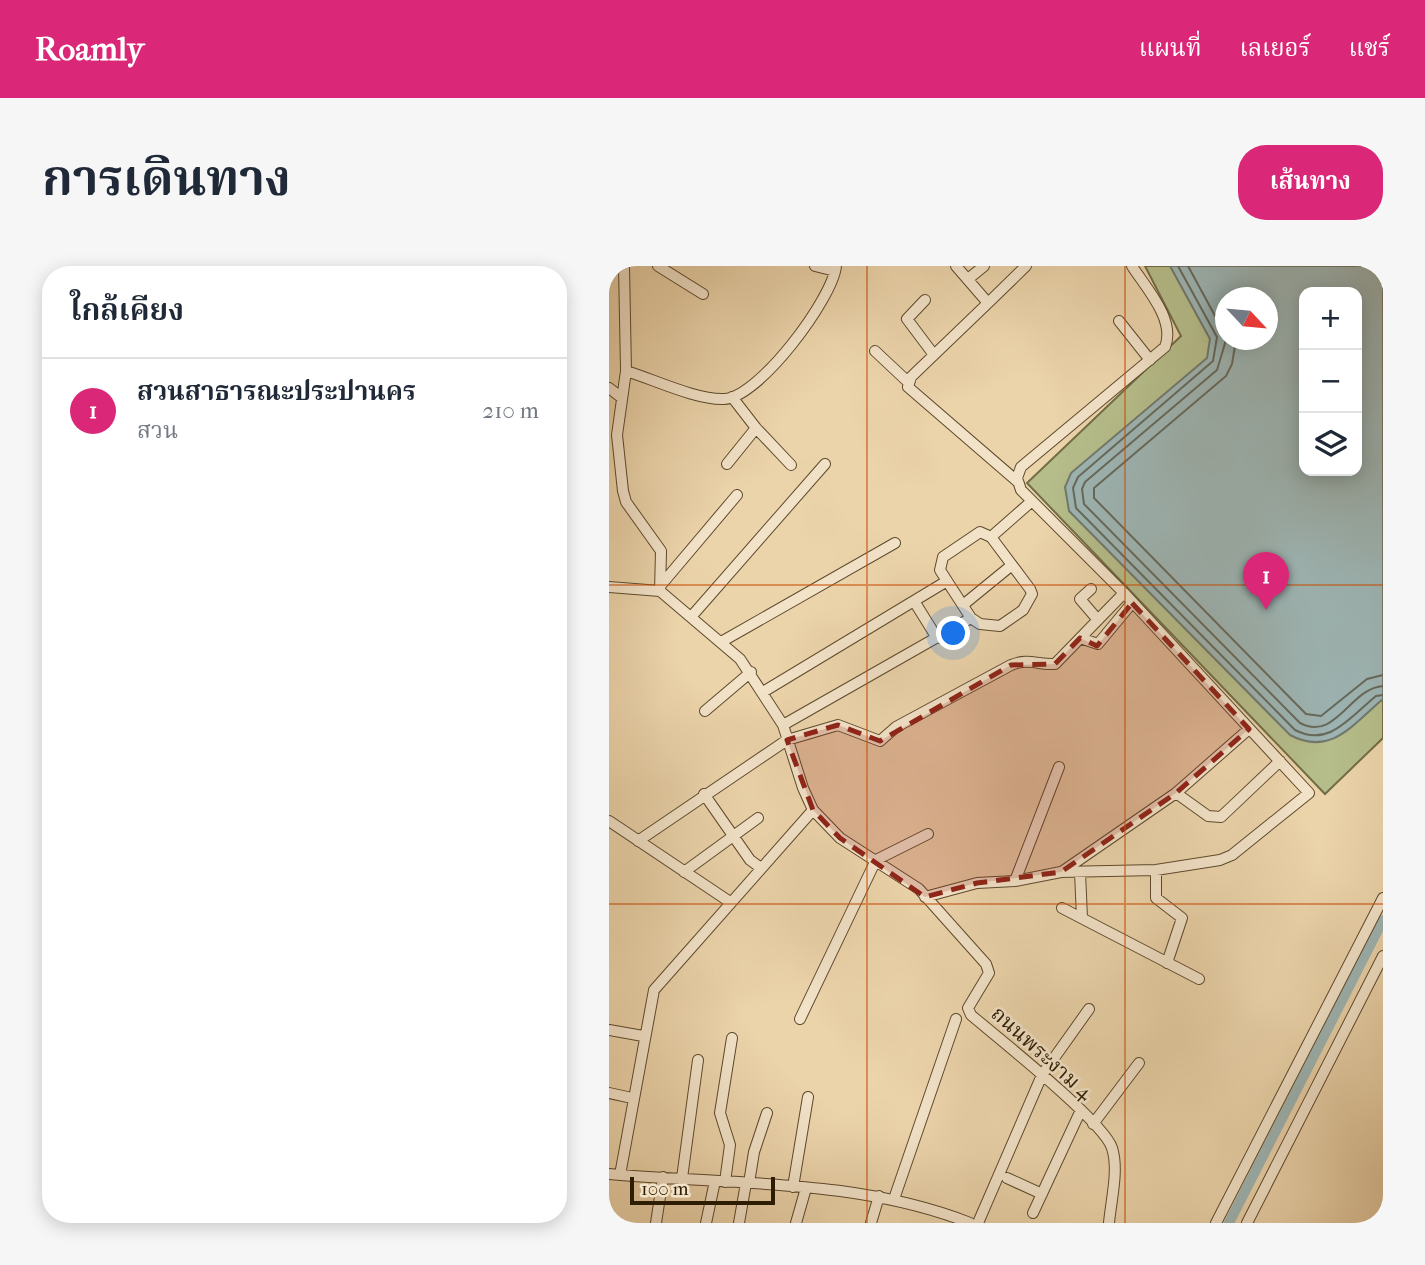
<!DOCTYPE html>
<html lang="th">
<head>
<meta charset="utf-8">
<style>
	:root { --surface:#fff; --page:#f6f6f7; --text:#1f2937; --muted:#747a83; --line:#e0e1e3; --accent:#db2777 }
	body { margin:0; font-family:"IM FELL French Canon","Noto Serif Thai",serif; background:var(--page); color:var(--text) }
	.controls { position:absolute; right:21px; top:21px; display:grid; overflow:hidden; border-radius:14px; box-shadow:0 4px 18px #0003 }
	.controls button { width:63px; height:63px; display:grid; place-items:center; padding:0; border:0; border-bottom:2px solid var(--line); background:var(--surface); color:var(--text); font:35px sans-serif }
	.compass { position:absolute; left:606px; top:21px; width:63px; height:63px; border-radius:50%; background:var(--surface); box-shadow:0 4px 18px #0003; rotate:116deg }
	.scale { position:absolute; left:21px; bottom:18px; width:145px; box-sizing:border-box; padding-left:7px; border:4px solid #2e1d02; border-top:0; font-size:19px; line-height:24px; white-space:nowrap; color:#2e1d02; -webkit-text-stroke:5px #f2e2c8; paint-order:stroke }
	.you { position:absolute; left:345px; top:368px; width:24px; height:24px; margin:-18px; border:5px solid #fff; border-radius:50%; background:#1a73e8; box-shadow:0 0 0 10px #1a73e833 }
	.badge { display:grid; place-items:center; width:46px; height:46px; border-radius:50%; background:var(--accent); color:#fff; font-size:23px; font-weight:700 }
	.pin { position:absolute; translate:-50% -58px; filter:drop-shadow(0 2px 4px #0008) }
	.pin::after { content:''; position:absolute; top:37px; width:24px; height:21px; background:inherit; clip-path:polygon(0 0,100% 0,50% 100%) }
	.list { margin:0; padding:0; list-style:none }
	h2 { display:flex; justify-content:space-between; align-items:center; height:91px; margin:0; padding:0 28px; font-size:30px }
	h2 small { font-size:23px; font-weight:400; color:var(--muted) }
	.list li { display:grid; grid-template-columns:46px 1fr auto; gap:21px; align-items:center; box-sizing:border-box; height:105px; padding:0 28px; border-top:2px solid var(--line) }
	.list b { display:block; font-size:26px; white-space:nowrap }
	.list p { margin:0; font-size:23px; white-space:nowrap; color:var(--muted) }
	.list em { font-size:23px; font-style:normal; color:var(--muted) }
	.icon { flex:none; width:38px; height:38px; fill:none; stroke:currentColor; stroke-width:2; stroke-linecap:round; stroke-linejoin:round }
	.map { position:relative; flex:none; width:774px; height:957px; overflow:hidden; border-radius:28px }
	header { display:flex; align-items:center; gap:42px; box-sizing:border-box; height:98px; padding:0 35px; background:var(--accent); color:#fff }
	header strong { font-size:33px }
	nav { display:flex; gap:38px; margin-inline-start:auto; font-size:24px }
	.intro { display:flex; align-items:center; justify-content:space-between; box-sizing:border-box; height:168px; padding:0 42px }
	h1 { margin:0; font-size:49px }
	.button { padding:18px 32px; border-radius:28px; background:var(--accent); color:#fff; font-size:24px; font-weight:700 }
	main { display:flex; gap:42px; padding:0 42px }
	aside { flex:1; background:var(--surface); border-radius:28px; box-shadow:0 4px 18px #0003 }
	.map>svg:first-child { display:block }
</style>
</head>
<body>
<header>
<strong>Roamly</strong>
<nav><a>แผนที่</a><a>เลเยอร์</a><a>แชร์</a></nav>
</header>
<div class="intro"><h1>การเดินทาง</h1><a class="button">เส้นทาง</a></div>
<main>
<aside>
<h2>ใกล้เคียง<small></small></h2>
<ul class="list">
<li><span class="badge">1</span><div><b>สวนสาธารณะประปานคร</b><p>สวน</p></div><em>210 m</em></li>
</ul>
</aside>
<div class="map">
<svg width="774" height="957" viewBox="0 0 774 957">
	<rect width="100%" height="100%" fill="#ebd3aa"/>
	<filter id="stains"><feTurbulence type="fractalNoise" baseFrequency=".00286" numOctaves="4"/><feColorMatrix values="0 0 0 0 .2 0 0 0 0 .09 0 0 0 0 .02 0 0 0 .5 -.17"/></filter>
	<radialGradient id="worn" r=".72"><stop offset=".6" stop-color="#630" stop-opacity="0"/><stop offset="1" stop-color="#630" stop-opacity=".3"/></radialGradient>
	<path fill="#b5bd8a" stroke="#726d46" stroke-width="2" fill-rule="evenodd" d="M 536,0 L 774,0 L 774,472 L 716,528 L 418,217 L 572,70 ZM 695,26 L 748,26 L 748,205 L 695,205 ZM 617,32 L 659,32 L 659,74 L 617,74 Z"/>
	<path fill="#9db5b4" stroke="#71786d" stroke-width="2" fill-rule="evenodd" d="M 561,0 L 774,0 L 774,433 C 744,458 722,491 681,469 L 460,245 L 456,221 L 462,207 L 598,92 L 601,73 ZM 695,26 L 748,26 L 748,205 L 695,205 ZM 617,32 L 659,32 L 659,74 L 617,74 Z"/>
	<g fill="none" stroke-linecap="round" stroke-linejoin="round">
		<path stroke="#66695b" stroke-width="2" d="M 569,0 L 608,71 L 604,95 L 469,211 L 464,222 L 467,242 L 686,464 C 720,482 741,451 767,430 L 774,429
			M 579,0 L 617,70
			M 617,74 L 608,104 L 476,216 L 473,223 L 475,238 L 691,457 C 727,476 741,422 774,420
			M 627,74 L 623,98 L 617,110 L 485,222 L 485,232 L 697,448 L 712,450 L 758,413 L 774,409"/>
		<path stroke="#9db5b4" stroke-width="10" d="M 620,957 L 774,654"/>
		<defs>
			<path id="street" d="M 15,0 L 17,105 L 8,169 L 14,225 L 17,236 L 52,285 L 51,325
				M 49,0 L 94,28
				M 206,0 L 226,5
				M 347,0 L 379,37 L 417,0
				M 359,13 L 375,0
				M 316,34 L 298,53 L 325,89
				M 379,37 L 302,111 L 299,121 L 409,216
				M 510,55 L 541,94
				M 266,85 L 299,116
				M 17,105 C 44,113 87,134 115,133 C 150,132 224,32 227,0
				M 0,122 L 13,132
				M 123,131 L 147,162 L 182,199
				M 118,198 L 147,162
				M 382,271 L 423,235
				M 338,315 L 331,304 L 334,291 L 371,266 L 382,271 L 421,323 L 423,328 L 414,344 L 391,360 L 371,358 L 362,352
				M 52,319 L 128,229
				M 0,321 L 51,325 L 131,393 L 174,459 L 194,522 L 204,544 L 231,572 L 310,623 L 377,698 L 380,707 L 359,742 L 362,749 C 388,771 495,856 503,882 C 510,904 502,934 500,957
				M 482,323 L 471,333 L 489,354
				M 305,335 L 328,372
				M 354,339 L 403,299
				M 82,351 L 216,198
				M 471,372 L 489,378 L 523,337
				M 112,376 L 286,277
				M 154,426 L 338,315 L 362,352 L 174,459
				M 96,445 L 142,406
				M 567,527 L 640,463
				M 95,528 L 141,594 L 152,602
				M 0,555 L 121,636
				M 29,575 L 178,474 L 229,459 L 271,475 L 287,461 L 402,399 C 419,392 430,399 446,398 L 515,327
				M 547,604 L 547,632 L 573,652 L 558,697
				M 454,605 L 567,527 L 599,550 L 612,551 L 671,495
				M 75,606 L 149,552
				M 471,606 L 473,652
				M 406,615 L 450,501
				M 316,631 L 368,617 L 406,615 L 452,606 L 547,604 L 611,594 L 623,589 L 700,527 L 515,327 L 412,224 L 408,212 L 412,201 L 556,81 C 567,54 537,22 523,0
				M 453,642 L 590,713
				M 191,753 L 267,594 L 319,568
				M 0,764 L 34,770
				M 0,827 L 23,832
				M 484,858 L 530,797
				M 0,908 C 121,919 246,912 361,957
				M 11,909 L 45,724 L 204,544
				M 73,912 L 89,794
				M 398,912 L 433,928
				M 116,916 L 121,879 L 111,847 L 123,772
				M 140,917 L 145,886 L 158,847
				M 184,921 L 199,831
				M 285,933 L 347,753
				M 424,947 L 471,846
				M 47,957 L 54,911
				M 97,957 L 106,915
				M 130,957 L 137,917
				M 187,957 L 197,922
				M 262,957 L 270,930
				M 369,957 L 433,809 L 480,743
				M 607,957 L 774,632
				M 638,957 L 774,690"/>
		</defs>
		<use href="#street" stroke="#5d4a2c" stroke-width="12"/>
		<use href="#street" stroke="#f2e2c8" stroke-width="10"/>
	</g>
	<path fill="#8f2418" fill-opacity="0.2" stroke="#8f2418" stroke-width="5" stroke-dasharray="14 9" stroke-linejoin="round" d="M 523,337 L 640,463 L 567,527 L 452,606 L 368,617 L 316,631 L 231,572 L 204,544 L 178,474 L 229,459 L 271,475 L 402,399 L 446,398 L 471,372 L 488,380 Z"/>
	<path fill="none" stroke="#cc500a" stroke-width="2" stroke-opacity="0.55" d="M 258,0 L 258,957M 516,0 L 516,957M 0,319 L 774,319M 0,638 L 774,638"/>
	<g text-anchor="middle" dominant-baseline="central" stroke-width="5" stroke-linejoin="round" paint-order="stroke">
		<g font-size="21" fill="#2e1d02" stroke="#f2e2c8">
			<text transform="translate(433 787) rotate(42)">ถนนพระงาม 4</text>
		</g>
	</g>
	<rect width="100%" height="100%" filter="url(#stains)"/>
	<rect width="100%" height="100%" fill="url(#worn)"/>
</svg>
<div class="controls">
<button>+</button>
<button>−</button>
<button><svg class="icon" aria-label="layers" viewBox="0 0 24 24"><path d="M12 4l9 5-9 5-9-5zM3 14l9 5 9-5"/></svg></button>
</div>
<svg class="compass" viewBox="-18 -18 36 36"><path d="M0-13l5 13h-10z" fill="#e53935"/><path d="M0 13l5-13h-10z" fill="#747a83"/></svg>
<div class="scale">100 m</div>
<div class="you"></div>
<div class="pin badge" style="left:657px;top:344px">1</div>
</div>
</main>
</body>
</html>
